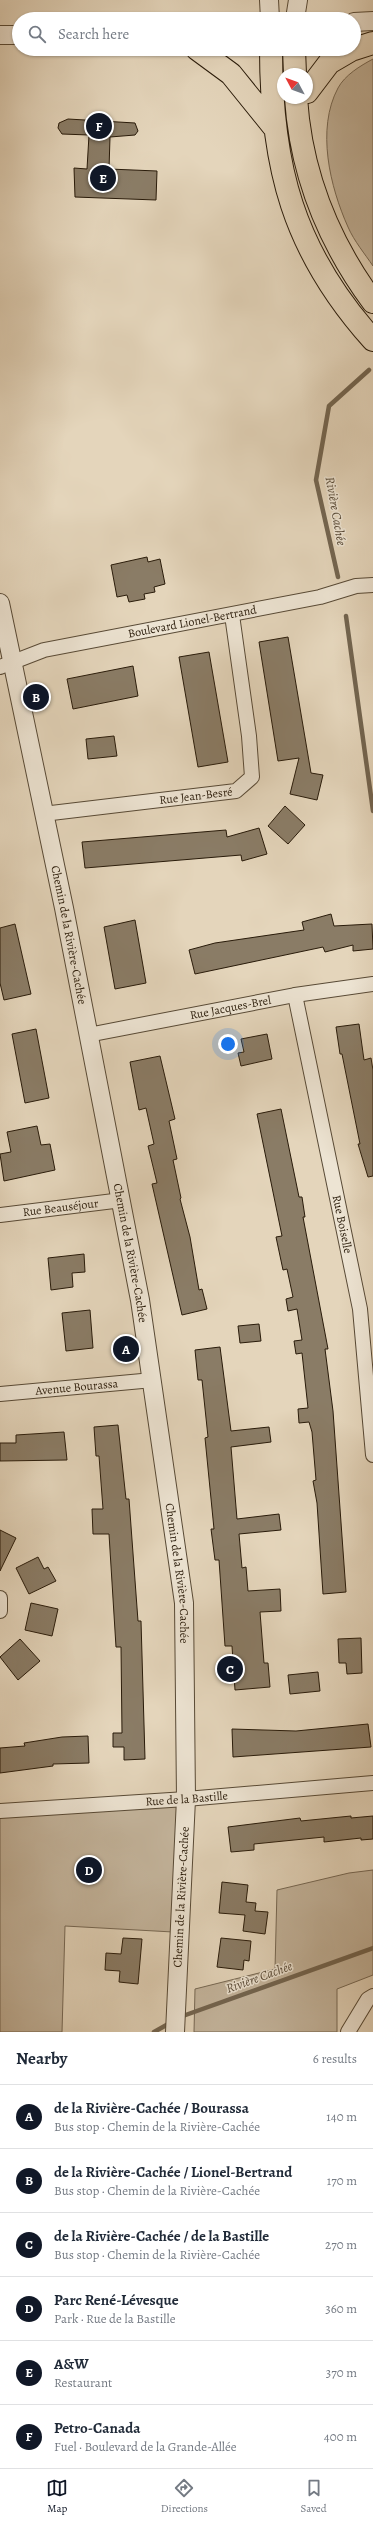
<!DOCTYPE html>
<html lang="en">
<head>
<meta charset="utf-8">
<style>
	:root { --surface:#fff; --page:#f6f6f7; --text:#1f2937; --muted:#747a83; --line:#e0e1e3; --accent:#111827 }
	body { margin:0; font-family:Alegreya,serif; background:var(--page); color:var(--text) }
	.compass { position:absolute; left:277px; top:68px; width:36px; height:36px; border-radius:50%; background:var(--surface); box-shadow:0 1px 3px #0004; rotate:311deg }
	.you { position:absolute; left:228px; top:1044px; width:14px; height:14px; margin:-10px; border:3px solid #fff; border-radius:50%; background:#1a73e8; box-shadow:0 0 0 6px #1a73e833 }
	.badge { display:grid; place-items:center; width:26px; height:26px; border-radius:50%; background:var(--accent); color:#fff; font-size:13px; font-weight:700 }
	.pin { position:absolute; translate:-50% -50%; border:2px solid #fff; box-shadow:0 1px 4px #0006 }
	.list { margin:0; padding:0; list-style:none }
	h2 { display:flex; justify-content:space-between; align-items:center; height:52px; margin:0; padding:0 16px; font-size:17px }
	h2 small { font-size:13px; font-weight:400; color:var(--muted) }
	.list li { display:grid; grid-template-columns:26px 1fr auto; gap:12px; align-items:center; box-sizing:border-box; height:64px; padding:0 16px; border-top:1px solid var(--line) }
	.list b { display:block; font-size:15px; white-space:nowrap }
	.list p { margin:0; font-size:13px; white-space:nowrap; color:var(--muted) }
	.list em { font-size:13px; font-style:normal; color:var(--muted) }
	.icon { flex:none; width:22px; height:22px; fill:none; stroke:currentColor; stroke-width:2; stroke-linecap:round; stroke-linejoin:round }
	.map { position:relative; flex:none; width:373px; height:2032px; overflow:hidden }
	.search { position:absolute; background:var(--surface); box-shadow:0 1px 3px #0004; left:12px; right:12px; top:12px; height:44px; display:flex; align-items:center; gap:10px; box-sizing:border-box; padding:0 14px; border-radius:22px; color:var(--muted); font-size:15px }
	.sheet { height:436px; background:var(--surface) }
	nav { display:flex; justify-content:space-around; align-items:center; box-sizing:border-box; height:56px; border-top:1px solid var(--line); background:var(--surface); font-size:11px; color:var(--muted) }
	nav a { display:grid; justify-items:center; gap:2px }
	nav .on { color:var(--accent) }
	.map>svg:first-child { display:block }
</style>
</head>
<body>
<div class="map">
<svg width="373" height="2032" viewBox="0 0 373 2032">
	<rect width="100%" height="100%" fill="#e4d5bb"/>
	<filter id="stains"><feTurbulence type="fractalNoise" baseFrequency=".005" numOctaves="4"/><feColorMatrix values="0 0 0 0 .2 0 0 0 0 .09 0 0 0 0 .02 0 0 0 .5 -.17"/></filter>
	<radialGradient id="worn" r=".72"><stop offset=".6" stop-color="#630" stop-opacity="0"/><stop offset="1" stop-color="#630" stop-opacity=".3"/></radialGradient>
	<path fill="#c4b59d" stroke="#766854" d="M 373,59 L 373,266 C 365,254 354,241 348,227 C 330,187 316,129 338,88 C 345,75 360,66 373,59 Z
		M 182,1802 L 173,1932 L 65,1926 L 62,2032 L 0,2032 L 0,1815 Z
		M 373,1870 L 373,1975 L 337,1989 L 337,2032 L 194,2032 L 195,1989 L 275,1969 L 277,1890 L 349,1873 Z"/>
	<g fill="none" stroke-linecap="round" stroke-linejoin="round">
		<path stroke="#736550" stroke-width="4.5" d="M 338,577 L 316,480 L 329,406 L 369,370
			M 346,616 L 373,811
			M 180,2017 L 373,1948
			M 154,2032 L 170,2023"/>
	</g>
	<path fill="#8a7c66" stroke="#291b0a" d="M 68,119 L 135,123 L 138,131 L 135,135 L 110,137 L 109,169 L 157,171 L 156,200 L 75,197 L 74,168 L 87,169 L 89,135 L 62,134 L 58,128 L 59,123 Z
		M 147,557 L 148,562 L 160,559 L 165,584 L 154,587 L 155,592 L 144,594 L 145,599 L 129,602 L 127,595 L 117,597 L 111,565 Z
		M 288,637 L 311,773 L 323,775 L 317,800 L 290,794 L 299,758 L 278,761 L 259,642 Z
		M 209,652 L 228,762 L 198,767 L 179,657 Z
		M 133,666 L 138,696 L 73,709 L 67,679 Z
		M 114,736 L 117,756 L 88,759 L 86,739 Z
		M 285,806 L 305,825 L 288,844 L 268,826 Z
		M 259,828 L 267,854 L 242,861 L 241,855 L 85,868 L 82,842 L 226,830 L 227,837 Z
		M 331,914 L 334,926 L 372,924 L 373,949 L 353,951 L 353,945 L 325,952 L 323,947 L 195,974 L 189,950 L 215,943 L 304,930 L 302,922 Z
		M 135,920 L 146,983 L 115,989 L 104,927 Z
		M 15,924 L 31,994 L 4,1000 L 0,983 L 0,928 Z
		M 359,1024 L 364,1060 L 371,1058 L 373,1070 L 373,1176 L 368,1177 L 358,1144 L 360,1144 L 342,1054 L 340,1054 L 336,1027 Z
		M 36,1029 L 49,1098 L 25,1103 L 12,1034 Z
		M 267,1034 L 272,1059 L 241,1066 L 238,1053 L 244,1052 L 241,1039 Z
		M 160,1056 L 175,1119 L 169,1121 L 177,1159 L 173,1160 L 181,1198 L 180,1199 L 190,1237 L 199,1290 L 202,1289 L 207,1309 L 182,1315 L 152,1184 L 157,1183 L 148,1146 L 154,1144 L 146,1108 L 139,1110 L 130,1062 Z
		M 281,1109 L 299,1197 L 302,1197 L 305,1217 L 303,1217 L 328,1349 L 325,1349 L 333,1411 L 346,1592 L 323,1594 L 317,1503 L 313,1481 L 316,1480 L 312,1432 L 309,1422 L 299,1423 L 298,1409 L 308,1408 L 302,1353 L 296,1354 L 294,1341 L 302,1340 L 297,1309 L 288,1311 L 286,1299 L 293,1297 L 287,1269 L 283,1270 L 276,1237 L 282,1236 L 257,1114 Z
		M 37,1126 L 41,1145 L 50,1144 L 55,1170 L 4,1181 L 0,1154 L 11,1152 L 7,1132 Z
		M 84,1254 L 85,1272 L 72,1273 L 73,1287 L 51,1290 L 48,1258 Z
		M 90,1310 L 93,1348 L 66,1351 L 62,1313 Z
		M 259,1324 L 261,1341 L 240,1343 L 238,1326 Z
		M 220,1347 L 231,1431 L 269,1427 L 271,1442 L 231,1447 L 237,1519 L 279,1514 L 281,1530 L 239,1534 L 242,1568 L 246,1567 L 248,1591 L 280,1589 L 281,1611 L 260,1612 L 264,1663 L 268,1663 L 270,1687 L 235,1690 L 232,1646 L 225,1646 L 219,1560 L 215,1560 L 211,1529 L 214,1529 L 205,1438 L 208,1437 L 202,1380 L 198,1380 L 195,1350 Z
		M 118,1425 L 126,1499 L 129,1499 L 138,1621 L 141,1621 L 145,1759 L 124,1760 L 124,1747 L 113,1747 L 113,1733 L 122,1733 L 121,1647 L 116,1647 L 109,1534 L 93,1534 L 92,1509 L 103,1509 L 99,1456 L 96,1456 L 94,1427 Z
		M 64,1432 L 67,1460 L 0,1461 L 0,1443 L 16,1443 L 16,1435 Z
		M 0,1530 L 16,1538 L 0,1571 Z
		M 38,1557 L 44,1569 L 48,1567 L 56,1581 L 29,1594 L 16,1568 Z
		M 31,1603 L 58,1609 L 52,1636 L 25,1630 Z
		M 361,1638 L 362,1673 L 347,1674 L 346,1663 L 339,1663 L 338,1639 Z
		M 20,1639 L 40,1661 L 18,1680 L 0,1657 Z
		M 318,1672 L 320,1691 L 290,1694 L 288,1675 Z
		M 368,1724 L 371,1747 L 233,1757 L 232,1729 L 296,1731 Z
		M 88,1736 L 89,1763 L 53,1764 L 53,1766 L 0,1773 L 0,1748 L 25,1746 L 24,1743 L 62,1737 Z
		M 351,1816 L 351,1818 L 373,1816 L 373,1839 L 361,1840 L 361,1838 L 324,1842 L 324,1837 L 254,1844 L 254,1850 L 231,1852 L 228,1827 L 300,1818 L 301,1821 Z
		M 222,1882 L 248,1885 L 246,1902 L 256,1903 L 255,1911 L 268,1912 L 265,1934 L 243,1931 L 245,1915 L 219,1913 Z
		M 123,1938 L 142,1939 L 138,1984 L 119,1982 L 120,1971 L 105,1970 L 106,1953 L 121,1954 Z
		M 221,1938 L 251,1941 L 249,1961 L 244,1960 L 243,1970 L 217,1967 Z"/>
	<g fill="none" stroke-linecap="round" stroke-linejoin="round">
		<defs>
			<g id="minor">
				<path id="s1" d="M 0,667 L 44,650 L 320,597 L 356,586 L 373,585"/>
				<path id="s2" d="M 43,814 L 236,791 L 252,777 L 249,736 L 232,615"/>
				<path id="s3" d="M 295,995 L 360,1309 L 373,1455"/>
				<path id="s4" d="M 88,1035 L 295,995 L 373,984"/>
				<path id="s5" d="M 0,1215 L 122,1200"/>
				<path id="s6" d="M 0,1394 L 153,1380"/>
				<path d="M 0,1598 L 0,1611"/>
				<path id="s7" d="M 0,1811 L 186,1799 L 373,1783"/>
				<path d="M 348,2032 L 368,1999 L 373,1996"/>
			</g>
			<g id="tertiary">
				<path d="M 269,0 L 270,19"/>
				<path d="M 295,19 L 298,0"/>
				<path d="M 354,22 L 373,21"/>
				<path d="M 0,35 L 19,35"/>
				<path id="s8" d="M 0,603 L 64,908 L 140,1300 L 184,1603 L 186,1799 L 175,2032"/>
			</g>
			<path id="motorway" d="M 197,49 L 231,74 L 273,126
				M 271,49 C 271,166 293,251 373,340
				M 294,49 L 295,74
				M 354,49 L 373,43
				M 307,92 L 329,63 L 353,49
				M 296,98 C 301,174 328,241 373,302"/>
		</defs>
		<use href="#minor" stroke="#584a36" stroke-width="16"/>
		<use href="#tertiary" stroke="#584a36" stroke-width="20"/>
		<use href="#motorway" stroke="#291b0a" stroke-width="24"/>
		<use href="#minor" stroke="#ede4d3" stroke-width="14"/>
		<use href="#tertiary" stroke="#ede4d3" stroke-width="18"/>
		<use href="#motorway" stroke="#e4d5bb" stroke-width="22"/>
	</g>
	<g text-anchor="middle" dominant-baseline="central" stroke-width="3" stroke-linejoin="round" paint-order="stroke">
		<g font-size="12" fill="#291b0a" stroke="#ede4d3">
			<text stroke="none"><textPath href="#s1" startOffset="198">Boulevard Lionel-Bertrand</textPath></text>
			<text stroke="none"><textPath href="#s2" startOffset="154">Rue Jean-Besré</textPath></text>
			<text stroke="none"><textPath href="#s8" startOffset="339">Chemin de la Rivière-Cachée</textPath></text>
			<text stroke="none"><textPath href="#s4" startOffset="145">Rue Jacques-Brel</textPath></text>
			<text stroke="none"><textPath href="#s5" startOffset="61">Rue Beauséjour</textPath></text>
			<text stroke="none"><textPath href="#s3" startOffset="234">Rue Boiselle</textPath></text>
			<text stroke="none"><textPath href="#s8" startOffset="663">Chemin de la Rivière-Cachée</textPath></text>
			<text stroke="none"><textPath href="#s6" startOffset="77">Avenue Bourassa</textPath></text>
			<text stroke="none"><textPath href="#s8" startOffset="987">Chemin de la Rivière-Cachée</textPath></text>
			<text stroke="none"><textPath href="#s7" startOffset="187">Rue de la Bastille</textPath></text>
			<text transform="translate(181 1897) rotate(-87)">Chemin de la Rivière-Cachée</text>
		</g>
		<g font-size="13" font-style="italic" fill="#5a4c39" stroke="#ede4d3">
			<text transform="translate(336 511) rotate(80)">Rivière Cachée</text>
			<text transform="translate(259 1977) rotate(-20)">Rivière Cachée</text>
		</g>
	</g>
	<rect width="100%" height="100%" filter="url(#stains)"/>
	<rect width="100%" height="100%" fill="url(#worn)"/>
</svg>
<svg class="compass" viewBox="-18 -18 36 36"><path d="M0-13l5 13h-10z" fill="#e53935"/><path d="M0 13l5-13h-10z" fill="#747a83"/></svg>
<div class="you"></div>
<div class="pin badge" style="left:126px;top:1349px">A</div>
<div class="pin badge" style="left:36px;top:697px">B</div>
<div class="pin badge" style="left:230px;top:1669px">C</div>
<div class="pin badge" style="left:89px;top:1870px">D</div>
<div class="pin badge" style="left:103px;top:178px">E</div>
<div class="pin badge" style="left:99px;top:126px">F</div>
<div class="search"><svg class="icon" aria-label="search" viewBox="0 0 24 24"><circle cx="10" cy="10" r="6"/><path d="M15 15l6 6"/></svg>Search here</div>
</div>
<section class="sheet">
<h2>Nearby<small>6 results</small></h2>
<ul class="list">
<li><span class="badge">A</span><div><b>de la Rivière-Cachée / Bourassa</b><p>Bus stop · Chemin de la Rivière-Cachée</p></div><em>140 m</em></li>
<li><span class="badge">B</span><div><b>de la Rivière-Cachée / Lionel-Bertrand</b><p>Bus stop · Chemin de la Rivière-Cachée</p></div><em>170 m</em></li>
<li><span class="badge">C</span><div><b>de la Rivière-Cachée / de la Bastille</b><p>Bus stop · Chemin de la Rivière-Cachée</p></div><em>270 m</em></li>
<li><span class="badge">D</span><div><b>Parc René-Lévesque</b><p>Park · Rue de la Bastille</p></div><em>360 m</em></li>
<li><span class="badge">E</span><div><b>A&amp;W</b><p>Restaurant</p></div><em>370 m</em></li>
<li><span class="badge">F</span><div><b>Petro-Canada</b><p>Fuel · Boulevard de la Grande-Allée</p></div><em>400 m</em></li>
</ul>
</section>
<nav>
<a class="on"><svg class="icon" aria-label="map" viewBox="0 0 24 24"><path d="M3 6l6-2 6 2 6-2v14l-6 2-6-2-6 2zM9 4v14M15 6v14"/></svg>Map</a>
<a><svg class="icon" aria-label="directions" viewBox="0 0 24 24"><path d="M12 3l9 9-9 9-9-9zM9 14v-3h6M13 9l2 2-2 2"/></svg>Directions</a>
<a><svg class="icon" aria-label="saved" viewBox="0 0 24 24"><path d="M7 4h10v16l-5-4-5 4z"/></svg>Saved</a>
</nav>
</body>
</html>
